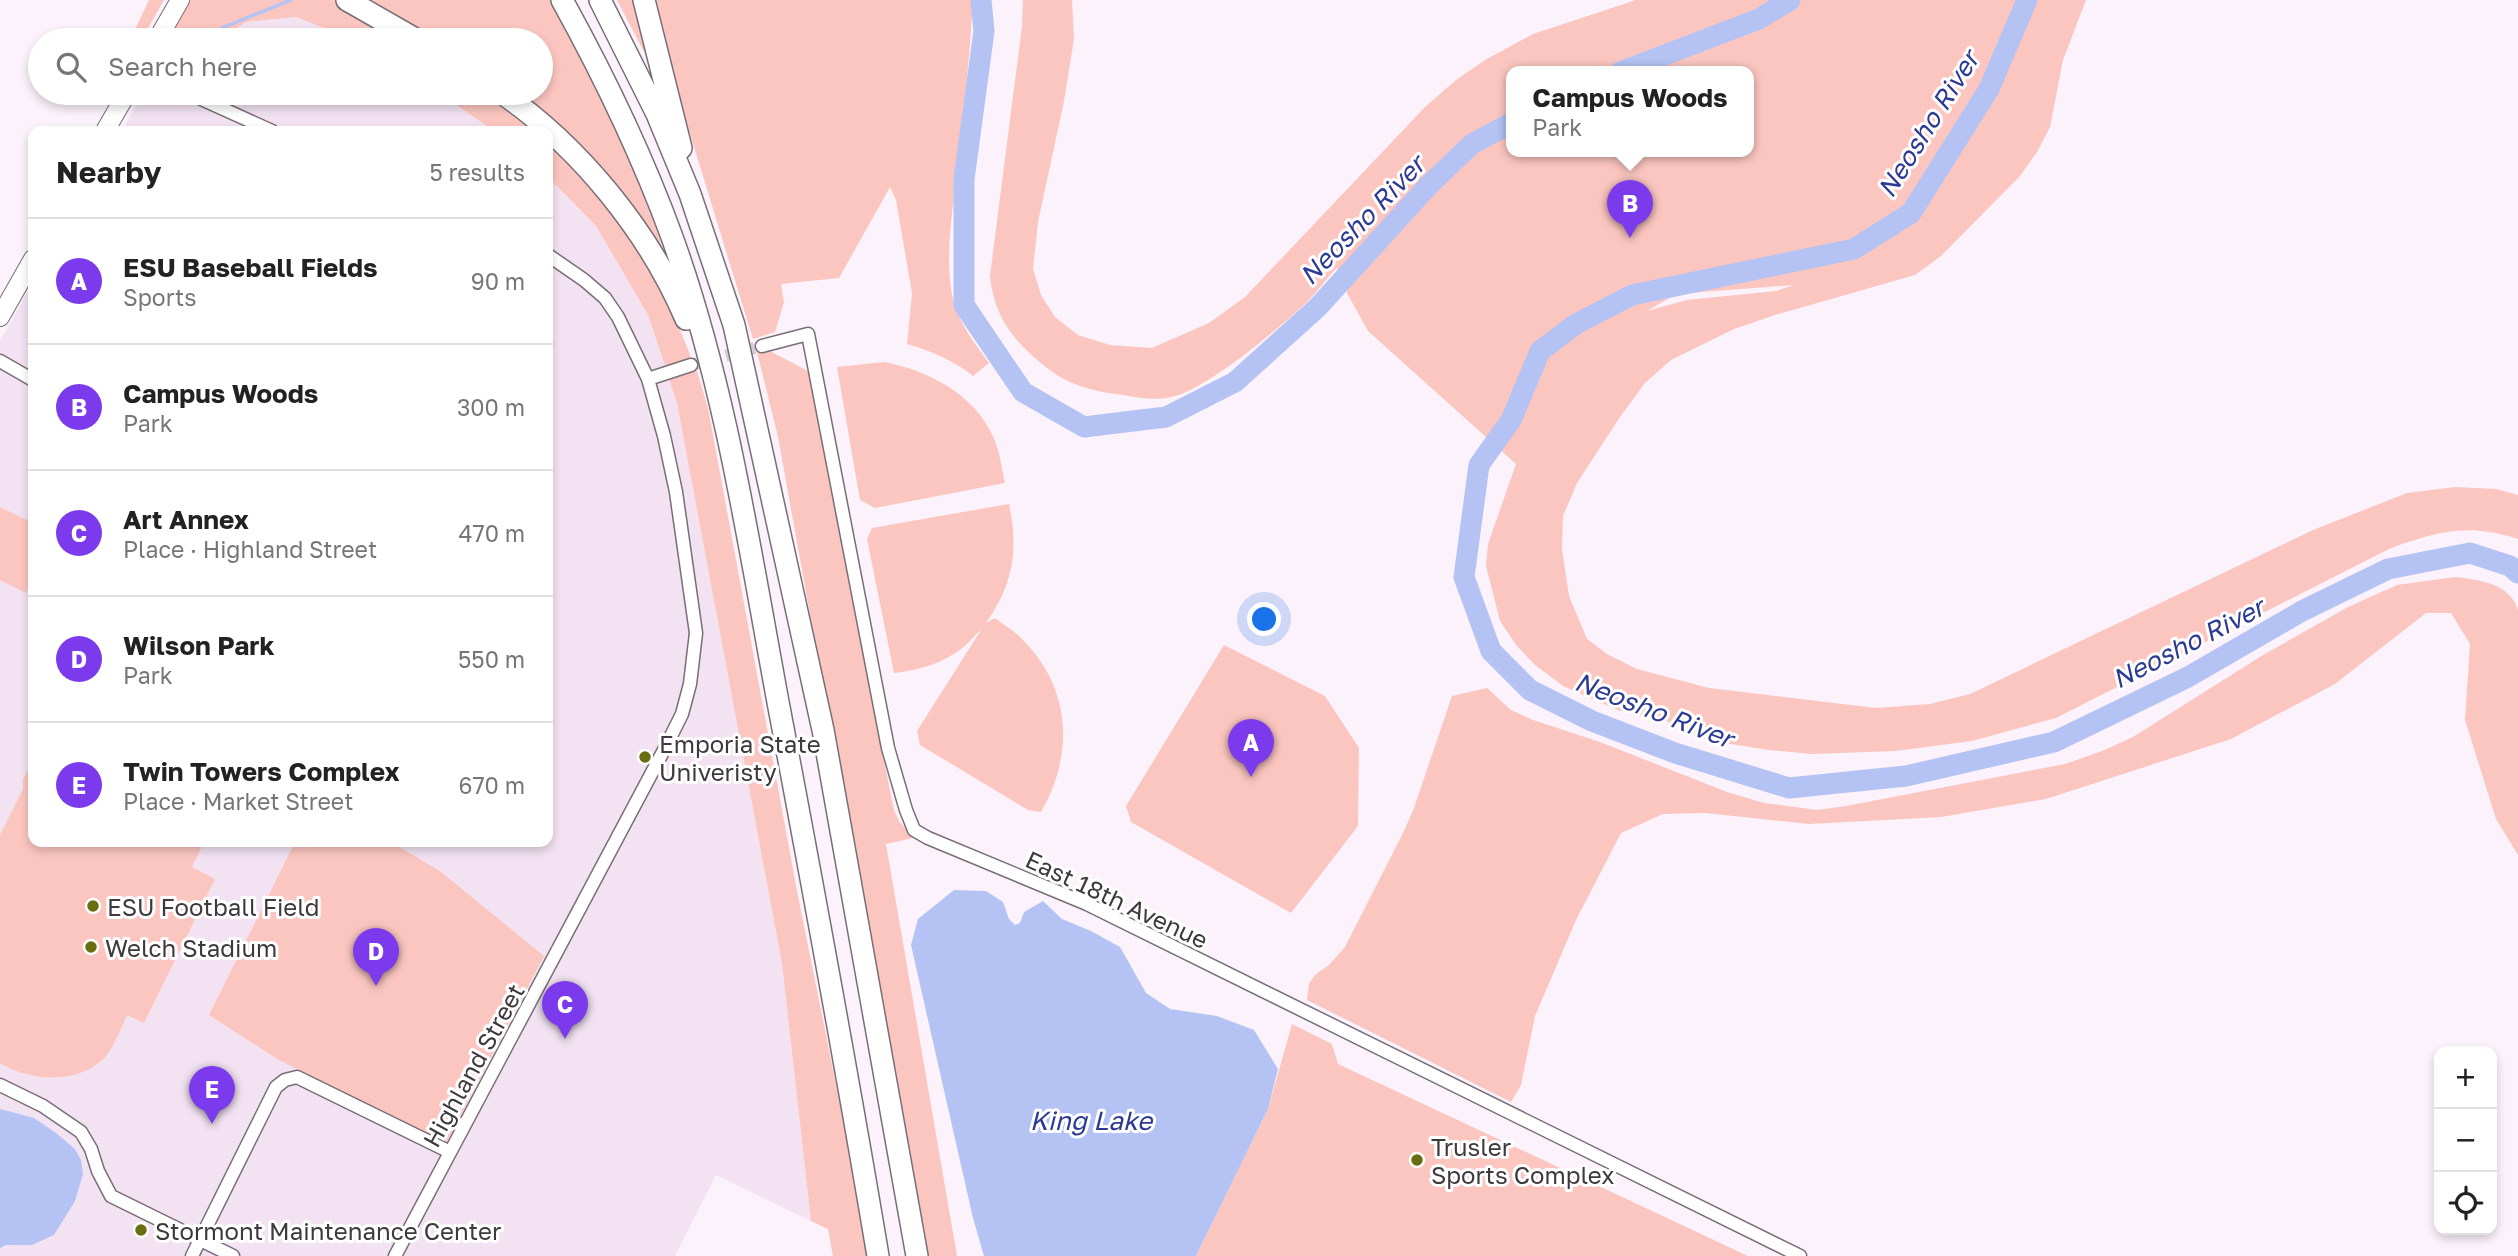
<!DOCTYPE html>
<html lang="en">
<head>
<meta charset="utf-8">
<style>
	:root { --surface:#fff; --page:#f2f2f2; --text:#222; --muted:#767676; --line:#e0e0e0; --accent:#7c3aed }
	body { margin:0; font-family:"Golos Text",sans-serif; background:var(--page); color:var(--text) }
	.controls { position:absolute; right:21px; bottom:21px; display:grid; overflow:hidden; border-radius:14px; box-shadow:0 4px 10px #0003 }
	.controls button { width:63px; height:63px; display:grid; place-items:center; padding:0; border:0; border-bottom:2px solid var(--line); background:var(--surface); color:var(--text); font:35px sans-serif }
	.you { position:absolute; left:1265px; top:620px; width:24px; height:24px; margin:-18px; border:5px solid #fff; border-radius:50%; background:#1a73e8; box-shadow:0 0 0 10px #1a73e833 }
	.badge { display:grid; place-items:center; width:46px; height:46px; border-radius:50%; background:var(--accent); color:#fff; font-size:23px; font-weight:700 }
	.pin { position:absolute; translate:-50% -58px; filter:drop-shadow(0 2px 4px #0008) }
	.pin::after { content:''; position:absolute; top:37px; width:24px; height:21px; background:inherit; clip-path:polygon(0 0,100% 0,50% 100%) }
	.popup { position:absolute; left:1506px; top:66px; width:248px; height:91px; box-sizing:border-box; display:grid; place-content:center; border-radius:14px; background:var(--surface); filter:drop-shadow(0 2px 5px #0005); font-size:23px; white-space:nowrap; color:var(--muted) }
	.popup b { font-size:26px; color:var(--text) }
	.popup::after { content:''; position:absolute; left:50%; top:100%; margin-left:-14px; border:14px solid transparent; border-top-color:var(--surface) }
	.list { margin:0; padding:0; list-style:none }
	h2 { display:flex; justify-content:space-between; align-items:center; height:91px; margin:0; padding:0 28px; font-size:30px }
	h2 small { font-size:23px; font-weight:400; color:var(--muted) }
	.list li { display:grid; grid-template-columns:46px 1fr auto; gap:21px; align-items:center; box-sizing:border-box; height:126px; padding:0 28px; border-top:2px solid var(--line) }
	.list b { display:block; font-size:26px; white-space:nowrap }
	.list p { margin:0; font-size:23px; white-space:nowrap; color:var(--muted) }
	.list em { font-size:23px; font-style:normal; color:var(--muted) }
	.icon { flex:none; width:38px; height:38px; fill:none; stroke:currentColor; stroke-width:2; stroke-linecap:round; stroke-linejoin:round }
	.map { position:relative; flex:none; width:2518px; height:1256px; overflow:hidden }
	.search { position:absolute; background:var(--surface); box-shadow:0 4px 10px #0003; left:28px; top:28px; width:525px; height:77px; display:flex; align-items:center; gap:18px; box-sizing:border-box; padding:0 24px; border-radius:38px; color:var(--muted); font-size:26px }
	.panel { position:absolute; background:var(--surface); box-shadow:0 4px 10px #0003; left:28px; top:126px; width:525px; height:721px; border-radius:14px }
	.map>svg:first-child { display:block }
</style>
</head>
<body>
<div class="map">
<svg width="2518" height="1256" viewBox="0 0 2518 1256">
	<rect width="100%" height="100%" fill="#fcf2fb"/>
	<path fill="#f3e3f2" d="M 296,17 L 354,40 L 219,40 L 246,22 Z
		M 143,93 L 439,93 L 494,131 L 122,131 Z
		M 548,177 L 596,226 L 648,315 L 677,403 L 782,964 L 811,1221 L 716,1175 L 675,1256 L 0,1256 L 0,341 L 33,282 L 33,842 L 548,842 Z"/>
	<path fill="#fcc6c0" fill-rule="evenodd" d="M 149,0 L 164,0 L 143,37 L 140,40 L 130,40 Z
		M 190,0 L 334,0 L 403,40 L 354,40 L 296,17 L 246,22 L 219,40 L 167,40 Z
		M 359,0 L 550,0 C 598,85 638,173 669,266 L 512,93 L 541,93 L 541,40 L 427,40 Z
		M 617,0 L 640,0 L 651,51 L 644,52 Z
		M 655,0 L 973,0 C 970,55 964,110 958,165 C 953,207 943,262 954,303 C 961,326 975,344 989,363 L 973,376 C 953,360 931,351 907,344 L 912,293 L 896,200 L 890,187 L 839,278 L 781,284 L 784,302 L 775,332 L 753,339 L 675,85 Z
		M 1023,0 L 1072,0 L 1074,39 L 1064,101 L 1038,222 L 1033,269 L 1041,295 L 1055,317 L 1078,335 L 1110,345 L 1152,348 L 1209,323 L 1245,297 L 1425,107 L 1456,80 L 1485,60 L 1533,34 L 1636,0 L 2086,0 L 2063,60 L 2050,127 L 2037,152 L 2020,176 L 1941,256 L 1915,275 L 1775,315 L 1734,329 L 1671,360 L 1645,383 L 1620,417 L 1577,483 L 1563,516 L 1562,549 L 1569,596 L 1587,639 L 1607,654 L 1637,669 L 1709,688 L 1876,708 L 1930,704 L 1970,694 L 2313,530 L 2407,493 L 2455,487 L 2496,489 L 2518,495 L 2518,539 C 2467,523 2440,531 2391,548 L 2056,718 L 1972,741 L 1895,751 L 1812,754 L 1769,750 L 1711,741 L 1669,722 L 1620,711 L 1563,686 L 1535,665 L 1517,646 L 1500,621 L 1486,566 L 1488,544 L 1516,464 L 1368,331 L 1348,295 L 1337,268 C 1327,277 1319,290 1309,300 C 1282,326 1209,387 1175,396 C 1155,402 1136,397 1116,394 C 1092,391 1067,384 1047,368 C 1015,343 994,318 990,276 L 1022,26 ZM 1511,72 L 1749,72 L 1749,152 L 1511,152 ZM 1794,285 L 1776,291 L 1687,300 L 1647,311 L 1676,294 Z
		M 439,93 L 490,93 L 540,131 L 494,131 Z
		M 548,138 C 613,200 661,276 692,360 L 665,366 L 648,315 L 596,226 L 548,177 Z
		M 766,349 L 810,372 L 873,708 L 894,810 L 899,821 L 913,838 L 886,844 L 957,1256 L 926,1256 L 778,437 L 757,352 Z
		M 884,362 C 929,371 976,394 995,441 C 1000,454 1002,469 1005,483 L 875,508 L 860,500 L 837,367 Z
		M 697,371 L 708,408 L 798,896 L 851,1159 L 868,1256 L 833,1256 L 828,1229 L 811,1221 L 782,964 L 677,403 L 669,379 Z
		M 1009,504 C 1019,551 1013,584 986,623 L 995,618 C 1003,625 1014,630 1021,638 C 1071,687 1075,753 1041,812 L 1028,810 L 920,745 L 917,731 L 981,630 C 976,634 971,640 966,645 C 945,663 920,670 894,673 L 867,539 L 872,528 Z
		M 0,507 L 33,523 L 33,578 L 26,593 L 0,580 Z
		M 2455,577 C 2479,580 2510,583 2518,610 L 2518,855 L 2496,819 L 2465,720 L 2470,644 L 2451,613 L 2426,613 L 2335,684 L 2231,739 L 2046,799 L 1941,817 L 1809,824 L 1705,813 L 1663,814 L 1621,833 L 1576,920 L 1535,1016 L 1521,1085 L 1511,1102 L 1307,1000 L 1309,983 L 1316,974 L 1329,965 L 1345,947 L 1404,831 L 1414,808 L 1452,696 L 1487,688 L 1511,710 L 1533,720 L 1600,742 L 1727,792 L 1764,803 L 1788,806 L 1817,810 L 1846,806 L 2065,764 L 2102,751 L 2133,737 L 2263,655 L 2348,607 L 2397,585 Z
		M 1224,645 L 1325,696 L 1359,748 L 1358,826 L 1291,913 L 1131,822 L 1126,806 Z
		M 33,761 L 33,842 L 204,842 L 192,867 L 215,879 L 144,1023 L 127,1015 C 121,1028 115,1044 107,1055 C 82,1085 30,1082 0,1063 L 0,835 L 23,789 L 23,779 Z
		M 295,842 L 391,842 L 440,871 L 544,956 L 446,1143 L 277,1059 L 209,1015 Z
		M 1292,1024 L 1332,1044 L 1338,1064 L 1748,1256 L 1196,1256 L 1268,1109 Z"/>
	<path fill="#b4c3f4" d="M 954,890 L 986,891 L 1003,902 L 1009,919 L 1015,925 L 1020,923 L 1024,912 L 1043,901 L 1062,919 L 1091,931 L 1120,947 L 1146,993 L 1170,1009 L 1217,1016 L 1254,1030 L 1278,1069 L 1268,1109 L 1196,1256 L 984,1256 L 973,1218 L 911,945 L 918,919 Z
		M 0,1109 L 34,1118 L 56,1133 L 75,1149 L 81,1160 L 83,1174 L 75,1201 L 54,1235 L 32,1245 L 6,1245 L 0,1248 Z"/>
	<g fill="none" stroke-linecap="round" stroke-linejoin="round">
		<path stroke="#b4c3f4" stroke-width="3.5" d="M 204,40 L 224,27 L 291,0"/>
		<path stroke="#b4c3f4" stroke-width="21" d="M 981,0 L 984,31 L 964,179 L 964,305 L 1023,392 L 1084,427 L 1166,417 L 1235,382 L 1318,307 L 1429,185 L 1472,144 L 1511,123
			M 2027,0 L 1989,89 L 1911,213 L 1854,249 L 1632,295 L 1576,324 L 1540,351 L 1511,420 L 1479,465 L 1464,577 L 1491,651 L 1530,690 L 1592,721 L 1675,753 L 1789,788 L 1906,776 L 2054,742 L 2188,677 L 2302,611 L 2388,569 L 2470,553 L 2510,566 L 2518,573
			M 1620,72 L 1759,19 L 1790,0"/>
		<path stroke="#d6cdd5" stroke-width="12" stroke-dasharray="12 6" stroke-linecap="butt" d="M 691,365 L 762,346"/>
		<defs>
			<path id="minor" d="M 188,93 L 272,131
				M 762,346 L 808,334 L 888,748 L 906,810 L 914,830 L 928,838 L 1087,904 L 1800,1256
				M 0,361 L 33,380
				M 648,379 L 691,365
				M 0,1085 L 43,1106 L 81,1132 L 91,1149 L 98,1171 L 111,1196 L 233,1256
				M 192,1256 L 276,1087 L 285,1080 L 297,1077 L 450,1152
				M 395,1256 L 665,748 L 682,714 L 690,684 L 696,633 L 676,492 L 664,436 L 648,379 L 618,317 L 605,298 L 584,280 L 548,255"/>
			<path id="secondary" d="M 157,40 L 180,0
				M 105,131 L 127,93
				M 0,317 L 33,259"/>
			<path id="motorway" d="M 347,0 L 417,40
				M 562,0 C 604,76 642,155 672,237 C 726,387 749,546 778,702 C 813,887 847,1071 878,1256
				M 600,0 L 657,114 L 690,194 L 734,325 L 823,730 L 917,1256
				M 644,0 L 681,148
				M 502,93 C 580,147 649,232 686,319"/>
		</defs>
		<use href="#minor" stroke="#776e77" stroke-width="15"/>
		<use href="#secondary" stroke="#776e77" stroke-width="20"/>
		<use href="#motorway" stroke="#776e77" stroke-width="24"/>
		<use href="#minor" stroke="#fff" stroke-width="12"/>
		<use href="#secondary" stroke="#fff" stroke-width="18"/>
		<use href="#motorway" stroke="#fff" stroke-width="21"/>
	</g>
	<g fill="#686d12" stroke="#fff" stroke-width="2.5">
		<circle cx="645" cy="757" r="7"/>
		<circle cx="93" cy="906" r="7"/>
		<circle cx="91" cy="947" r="7"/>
		<circle cx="1417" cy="1160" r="7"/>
		<circle cx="141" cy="1230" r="7"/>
	</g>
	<g text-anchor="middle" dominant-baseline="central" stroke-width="6" stroke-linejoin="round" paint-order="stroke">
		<g font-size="24" fill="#3d393c" stroke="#fff" text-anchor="start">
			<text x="659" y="743">Emporia State<tspan x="659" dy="28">Univeristy</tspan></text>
			<text x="107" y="906">ESU Football Field</text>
			<text x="105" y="947">Welch Stadium</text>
			<text x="1431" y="1146">Trusler<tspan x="1431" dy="28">Sports Complex</tspan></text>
			<text x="155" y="1230">Stormont Maintenance Center</text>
		</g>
		<g font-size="24" fill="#3d393c" stroke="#fff">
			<text transform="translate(1117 899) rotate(25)">East 18th Avenue</text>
			<text transform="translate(473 1065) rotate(-61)">Highland Street</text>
		</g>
		<g font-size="26" font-style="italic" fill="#2c3a94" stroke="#fff">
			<text transform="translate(1928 124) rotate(-58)">Neosho River</text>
			<text transform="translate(1362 220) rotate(-46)">Neosho River</text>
			<text transform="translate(2188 643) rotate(-27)">Neosho River</text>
			<text transform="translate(1654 710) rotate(21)">Neosho River</text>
			<text x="1091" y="1120">King Lake</text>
		</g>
	</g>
</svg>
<div class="controls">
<button>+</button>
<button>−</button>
<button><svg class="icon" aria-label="locate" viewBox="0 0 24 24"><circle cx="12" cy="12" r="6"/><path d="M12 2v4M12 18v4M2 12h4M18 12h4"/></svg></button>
</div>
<div class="you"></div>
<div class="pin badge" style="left:1251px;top:777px">A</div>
<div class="pin badge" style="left:1630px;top:238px">B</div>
<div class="popup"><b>Campus Woods</b>Park</div>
<div class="pin badge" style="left:565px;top:1039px">C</div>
<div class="pin badge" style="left:376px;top:986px">D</div>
<div class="pin badge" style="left:212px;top:1124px">E</div>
<div class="search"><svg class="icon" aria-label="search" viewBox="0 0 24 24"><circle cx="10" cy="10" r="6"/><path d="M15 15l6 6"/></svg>Search here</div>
<section class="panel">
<h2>Nearby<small>5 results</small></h2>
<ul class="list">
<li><span class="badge">A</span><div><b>ESU Baseball Fields</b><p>Sports</p></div><em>90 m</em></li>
<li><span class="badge">B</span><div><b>Campus Woods</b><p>Park</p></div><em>300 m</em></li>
<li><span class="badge">C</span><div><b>Art Annex</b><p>Place · Highland Street</p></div><em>470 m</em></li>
<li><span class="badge">D</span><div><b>Wilson Park</b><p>Park</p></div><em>550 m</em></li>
<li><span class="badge">E</span><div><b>Twin Towers Complex</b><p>Place · Market Street</p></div><em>670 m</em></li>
</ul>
</section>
</div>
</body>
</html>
